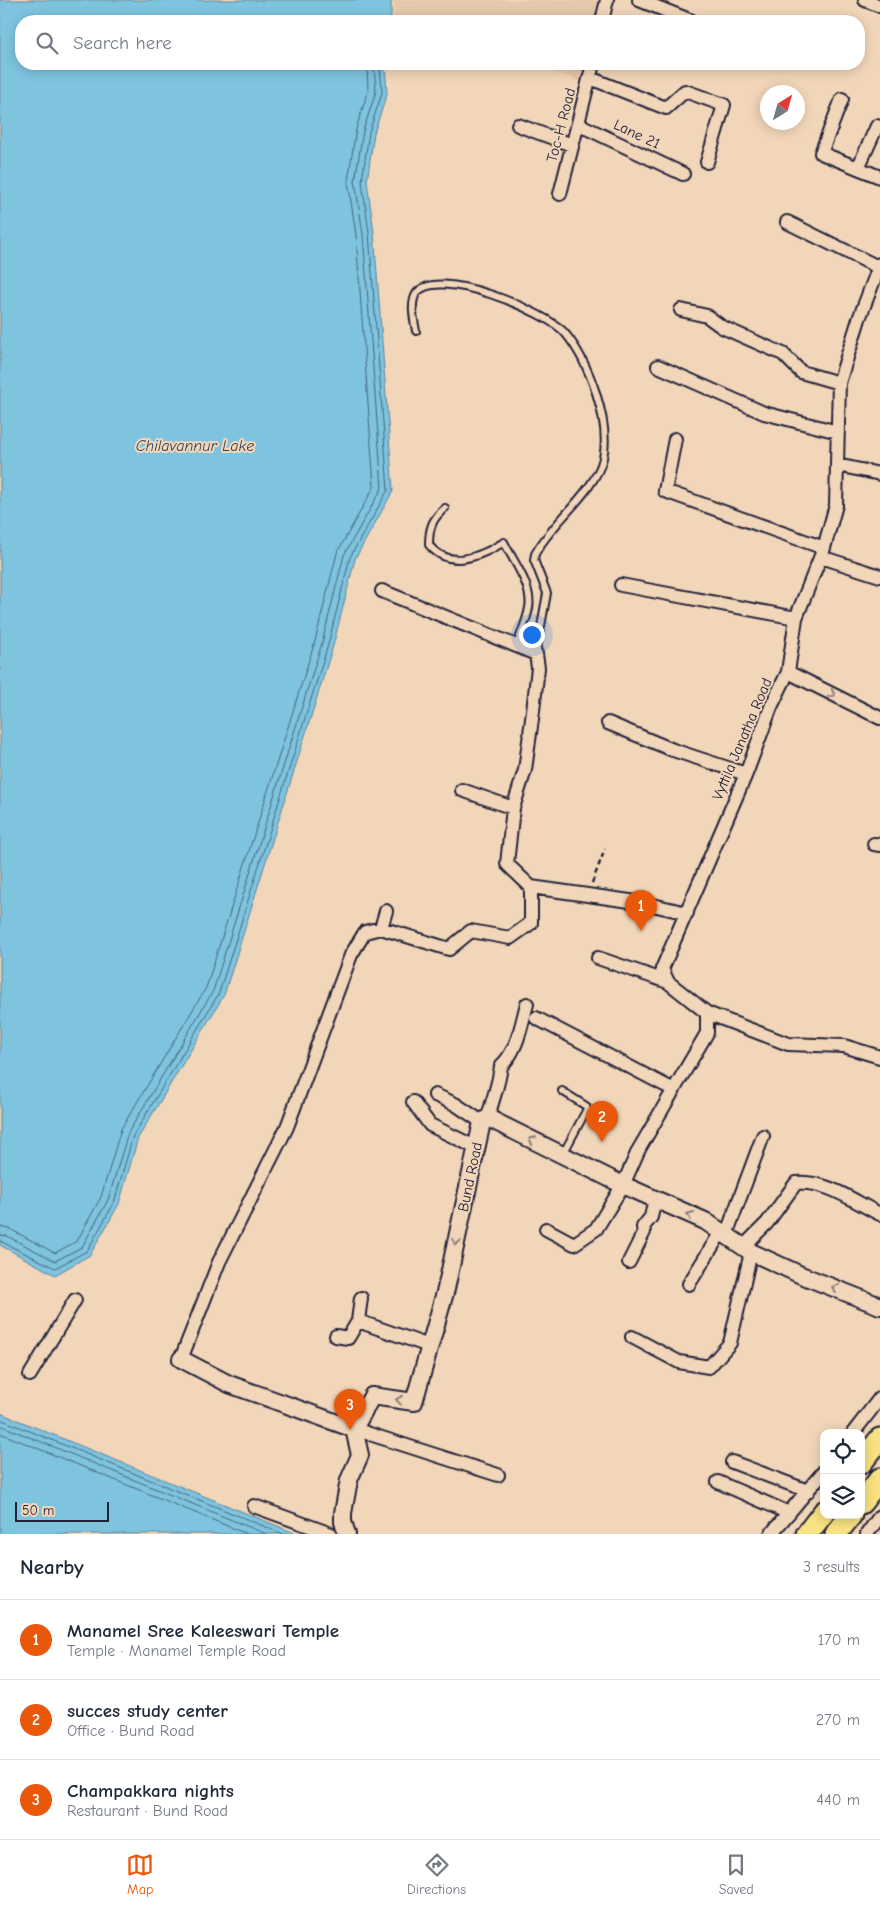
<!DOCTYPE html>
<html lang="en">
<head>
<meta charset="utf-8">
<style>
	:root { --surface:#fff; --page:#f2f2f3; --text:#1f2937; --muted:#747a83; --line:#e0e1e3; --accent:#ea580c }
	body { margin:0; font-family:"Comic Neue",sans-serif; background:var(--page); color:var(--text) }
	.controls { position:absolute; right:15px; bottom:15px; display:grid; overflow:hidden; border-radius:10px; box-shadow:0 2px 12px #0003 }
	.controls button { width:45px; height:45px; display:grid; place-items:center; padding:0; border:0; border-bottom:1px solid var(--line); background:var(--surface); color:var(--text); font:25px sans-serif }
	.compass { position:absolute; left:760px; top:85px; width:45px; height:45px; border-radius:50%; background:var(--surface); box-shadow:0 2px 12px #0003; rotate:37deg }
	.scale { position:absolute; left:15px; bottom:12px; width:94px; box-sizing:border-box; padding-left:5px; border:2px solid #22223b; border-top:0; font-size:14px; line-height:18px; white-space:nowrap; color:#22223b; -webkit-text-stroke:4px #f2d6b9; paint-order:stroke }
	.you { position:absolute; left:531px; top:634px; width:18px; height:18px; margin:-12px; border:4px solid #fff; border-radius:50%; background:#1a73e8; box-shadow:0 0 0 8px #1a73e833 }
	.badge { display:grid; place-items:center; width:32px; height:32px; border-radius:50%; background:var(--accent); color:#fff; font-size:16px; font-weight:700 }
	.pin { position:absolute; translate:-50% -41px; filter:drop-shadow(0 1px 2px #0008) }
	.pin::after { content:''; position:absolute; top:26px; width:18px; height:15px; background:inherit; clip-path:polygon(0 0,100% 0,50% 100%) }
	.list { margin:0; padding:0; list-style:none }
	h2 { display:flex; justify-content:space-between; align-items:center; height:65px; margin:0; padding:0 20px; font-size:21px }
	h2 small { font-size:16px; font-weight:400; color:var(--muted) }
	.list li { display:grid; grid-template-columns:32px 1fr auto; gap:15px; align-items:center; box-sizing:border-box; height:80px; padding:0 20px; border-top:1px solid var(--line) }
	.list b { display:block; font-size:19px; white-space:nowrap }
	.list p { margin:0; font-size:16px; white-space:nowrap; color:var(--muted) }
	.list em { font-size:16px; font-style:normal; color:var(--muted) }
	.icon { flex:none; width:28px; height:28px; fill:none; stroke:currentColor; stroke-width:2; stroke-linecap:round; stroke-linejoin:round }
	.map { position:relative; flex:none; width:880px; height:1534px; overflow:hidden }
	.search { position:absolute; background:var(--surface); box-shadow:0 2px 12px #0003; left:15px; right:15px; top:15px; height:55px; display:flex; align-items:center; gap:12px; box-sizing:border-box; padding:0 18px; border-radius:20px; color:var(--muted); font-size:19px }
	.sheet { height:305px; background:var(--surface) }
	nav { display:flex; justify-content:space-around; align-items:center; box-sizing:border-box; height:70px; border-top:1px solid var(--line); background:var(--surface); font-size:14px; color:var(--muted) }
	nav a { display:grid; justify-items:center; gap:2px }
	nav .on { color:var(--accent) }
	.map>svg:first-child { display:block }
</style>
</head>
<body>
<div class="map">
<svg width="880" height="1534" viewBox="0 0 880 1534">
	<rect width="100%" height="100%" fill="#f2d6b9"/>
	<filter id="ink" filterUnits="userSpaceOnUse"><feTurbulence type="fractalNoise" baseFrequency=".02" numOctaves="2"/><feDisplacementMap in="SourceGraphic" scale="10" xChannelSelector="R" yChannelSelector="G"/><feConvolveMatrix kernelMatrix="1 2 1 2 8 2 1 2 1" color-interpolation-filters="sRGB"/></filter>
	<g filter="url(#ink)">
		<path fill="#e8c8aa" d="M 393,0 L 601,0 L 596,21 L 406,21 L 394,17 Z
			M 531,64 L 587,64 L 583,82 Z"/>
		<path fill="#7ec4df" stroke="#59839d" d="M 0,0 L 391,0 L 391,21 L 21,21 L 21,64 L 385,64 L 387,94 L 374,133 L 367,181 L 374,233 L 393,491 L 355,559 L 333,646 L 224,995 L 138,1138 L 119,1204 L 90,1255 L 55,1275 L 0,1245 Z
			M 0,1413 L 297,1534 L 0,1534 Z"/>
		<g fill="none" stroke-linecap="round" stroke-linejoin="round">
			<path stroke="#47637d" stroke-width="1" d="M 0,1227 L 10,1229 L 55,1253 L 77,1241 L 101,1197 L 121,1129 L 206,988 L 315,641 L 337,553 L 374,487 L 356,235 L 348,181 L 356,129 L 368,91 L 367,64
				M 0,1235 L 7,1236 L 55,1261 L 82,1247 L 108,1200 L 128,1133 L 213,991 L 322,643 L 344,555 L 382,488 L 363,234 L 355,181 L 363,131 L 376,92 L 374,64
				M 0,1241 L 55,1268 L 87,1251 L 114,1203 L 133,1136 L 219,993 L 328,645 L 350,557 L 388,490 L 369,233 L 362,181 L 369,132 L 382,93 L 380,64
				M 0,1419 L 283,1534
				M 0,1425 L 266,1534
				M 0,1433 L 247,1534"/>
			<defs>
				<path id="service" d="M 416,331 C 414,320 410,304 416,294 C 435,264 547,312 565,333 C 589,362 611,422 603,458 C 596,491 551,523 535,554 L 534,560 L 547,593 L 536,654
					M 445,508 C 432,519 429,528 429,545 C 449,570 480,557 504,542 C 513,561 533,586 529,608 C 527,620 521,633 517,645
					M 562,1091 L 586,1106 L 587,1109 L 563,1154"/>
				<path id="minor" d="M 639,0 L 692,21
					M 865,0 L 880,6
					M 602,21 L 607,0
					M 590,78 L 666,108 L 685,91 L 724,105 L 707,162
					M 842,99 L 821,153 L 880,177
					M 578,124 L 683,174
					M 518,125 L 572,145
					M 858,168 L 877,126
					M 560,194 L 593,64
					M 787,222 L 880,268
					M 681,310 L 707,316 L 722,327 L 783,354 L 801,372 L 839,383
					M 658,366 L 764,413 L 838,432
					M 675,439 L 665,491 L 824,548
					M 837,465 L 880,474
					M 821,557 L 880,576
					M 621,585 L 796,618
					M 788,672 L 880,718
					M 608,723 L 673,750 L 746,774
					M 462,790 L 513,808
					M 874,844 L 880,845
					M 531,887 L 644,903 L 687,913
					M 381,928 L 386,911
					M 598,958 L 668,982
					M 707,1013 L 788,1044 L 844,1046 L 880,1057
					M 536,1018 L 674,1090
					M 435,1095 L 455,1104 L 482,1122
					M 413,1102 L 430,1125 L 477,1148
					M 488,1118 C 492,1100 499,1085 501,1066 C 518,1050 521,1025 527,1004
					M 546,1229 L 574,1244 L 596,1229 L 623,1185 L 639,1149 L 707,1033 L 707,1013 L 668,982 L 662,969 L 746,774 L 771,707 L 788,672 L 796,618 L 824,548 L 836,505 L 839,383 L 859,319 L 880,264
					M 726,1235 L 763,1136
					M 743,1247 L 767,1223 L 796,1183 C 826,1180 855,1202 880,1214
					M 629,1262 L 644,1232 L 643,1227 L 651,1217 L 655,1199
					M 689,1284 L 721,1232
					M 358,1321 L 361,1298
					M 336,1336 L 348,1338 L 358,1321 L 429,1346
					M 632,1337 L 679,1362 L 709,1367 L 730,1343 L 751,1252
					M 181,1359 L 219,1262 L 287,1127 L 351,955 L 365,932 L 381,928 L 449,949 L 471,931 L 510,938 L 531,923 L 531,887 L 507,864 L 513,808 L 525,770 L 532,719 L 538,668 L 536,654 L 382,591
					M 30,1375 L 75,1300
					M 354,1429 L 498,1475
					M 853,1433 L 880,1398
					M 732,1462 L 808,1491
					M 718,1482 L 789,1513
					M 254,1506 L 331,1534
					M 771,1534 L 824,1471
					M 867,1534 L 880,1516"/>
				<path id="tertiary" d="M 181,1359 L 229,1384 L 354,1429
					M 354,1429 L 372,1396 L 414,1402 L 446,1289 L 482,1122 L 488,1118 L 623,1185 L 705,1221 L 751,1252 L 801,1275 L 880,1306
					M 347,1534 L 343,1522 L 343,1513 L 349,1480 L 360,1455 L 354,1429"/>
				<path id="trunk" d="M 861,1463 L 880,1439
					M 861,1503 L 880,1479
					M 807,1534 L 824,1512
					M 836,1534 L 851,1515"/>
			</defs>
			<use href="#service" stroke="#22223b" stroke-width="10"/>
			<use href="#minor" stroke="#22223b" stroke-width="16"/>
			<use href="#tertiary" stroke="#22223b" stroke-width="20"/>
			<use href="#trunk" stroke="#22223b" stroke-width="25"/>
			<path stroke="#22223b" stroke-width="2.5" stroke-dasharray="5 4" stroke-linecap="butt" d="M 592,883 L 605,849"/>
			<use href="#service" stroke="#f2d6b9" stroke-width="6"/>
			<use href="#minor" stroke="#f2d6b9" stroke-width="12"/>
			<use href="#tertiary" stroke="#f2d6b9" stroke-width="16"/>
			<use href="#trunk" stroke="#f8e281" stroke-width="21"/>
		</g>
		<defs><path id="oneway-chevron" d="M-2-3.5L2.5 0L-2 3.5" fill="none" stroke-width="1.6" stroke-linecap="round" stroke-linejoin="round" transform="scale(1.25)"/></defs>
		<g stroke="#8a7c7a">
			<use href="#oneway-chevron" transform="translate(832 694) rotate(27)"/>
			<use href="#oneway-chevron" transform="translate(532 1140) rotate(-153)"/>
			<use href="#oneway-chevron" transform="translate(690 1215) rotate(-156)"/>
			<use href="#oneway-chevron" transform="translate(456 1242) rotate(102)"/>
			<use href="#oneway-chevron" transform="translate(835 1288) rotate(-159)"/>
			<use href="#oneway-chevron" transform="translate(399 1400) rotate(-173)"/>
		</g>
	</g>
	<g text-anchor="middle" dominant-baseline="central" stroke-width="4" stroke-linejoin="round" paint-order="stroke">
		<g font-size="15" fill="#22223b" stroke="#f2d6b9">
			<text transform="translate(561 125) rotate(-75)">Toc-H Road</text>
			<text transform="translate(637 134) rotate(25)">Lane 21</text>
			<text transform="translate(742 739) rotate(-67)">Vyttila Janatha Road</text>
			<text transform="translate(470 1177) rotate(-78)">Bund Road</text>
		</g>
		<g font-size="16" font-style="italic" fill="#34425c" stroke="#f2d6b9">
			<text x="195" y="446">Chilavannur Lake</text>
		</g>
	</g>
</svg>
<div class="controls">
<button><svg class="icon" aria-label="locate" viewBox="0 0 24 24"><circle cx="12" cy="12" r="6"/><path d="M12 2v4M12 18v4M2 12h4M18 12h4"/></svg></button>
<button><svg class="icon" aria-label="layers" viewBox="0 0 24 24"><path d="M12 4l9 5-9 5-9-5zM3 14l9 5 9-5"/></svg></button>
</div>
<svg class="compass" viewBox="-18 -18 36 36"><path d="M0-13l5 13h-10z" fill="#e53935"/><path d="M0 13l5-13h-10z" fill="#747a83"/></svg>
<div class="scale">50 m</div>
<div class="you"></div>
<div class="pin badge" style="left:641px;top:931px">1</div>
<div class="pin badge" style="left:602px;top:1142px">2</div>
<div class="pin badge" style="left:350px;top:1430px">3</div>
<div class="search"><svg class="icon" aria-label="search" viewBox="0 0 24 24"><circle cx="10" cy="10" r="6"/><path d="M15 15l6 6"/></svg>Search here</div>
</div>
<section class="sheet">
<h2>Nearby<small>3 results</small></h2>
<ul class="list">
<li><span class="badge">1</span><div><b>Manamel Sree Kaleeswari Temple</b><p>Temple · Manamel Temple Road</p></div><em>170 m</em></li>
<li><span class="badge">2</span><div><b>succes study center</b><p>Office · Bund Road</p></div><em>270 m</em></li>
<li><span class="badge">3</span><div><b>Champakkara nights</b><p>Restaurant · Bund Road</p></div><em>440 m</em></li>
</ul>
</section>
<nav>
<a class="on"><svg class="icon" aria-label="map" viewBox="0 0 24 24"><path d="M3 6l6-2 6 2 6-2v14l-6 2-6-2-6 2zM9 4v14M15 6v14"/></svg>Map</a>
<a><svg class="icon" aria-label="directions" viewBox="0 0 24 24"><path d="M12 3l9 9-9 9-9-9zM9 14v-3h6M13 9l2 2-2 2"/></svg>Directions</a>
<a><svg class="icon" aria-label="saved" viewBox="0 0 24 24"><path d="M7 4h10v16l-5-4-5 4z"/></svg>Saved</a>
</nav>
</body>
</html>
